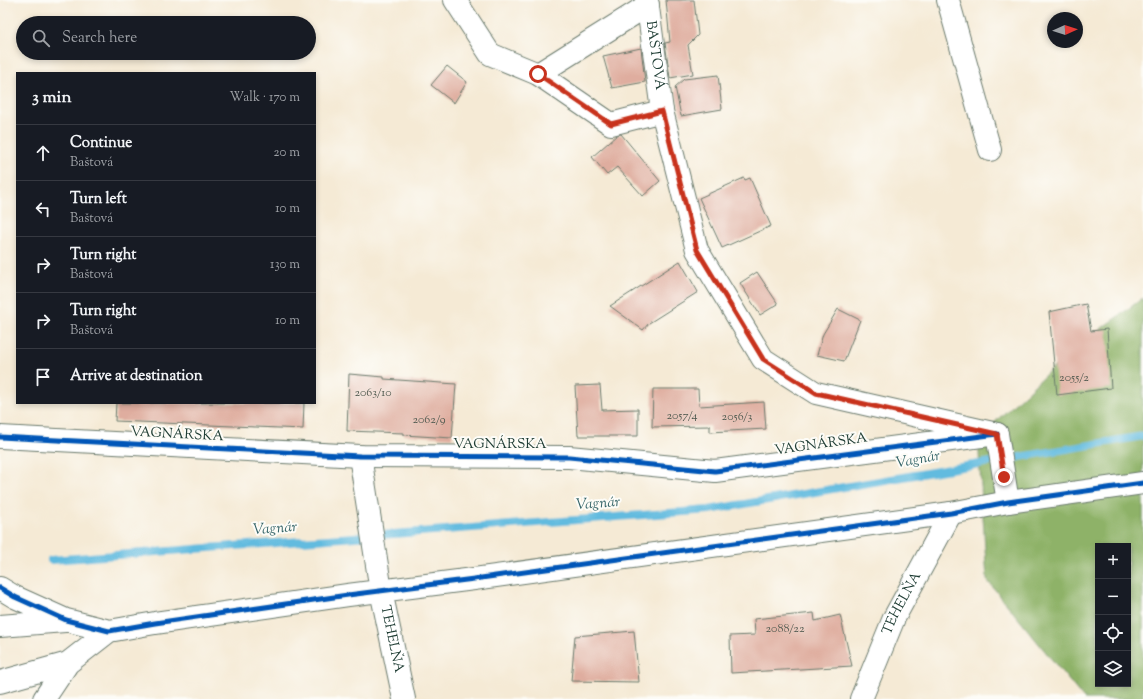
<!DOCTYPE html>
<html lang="en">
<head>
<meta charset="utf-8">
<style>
	:root { --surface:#171b24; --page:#20242c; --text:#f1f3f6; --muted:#9ea1a6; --line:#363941 }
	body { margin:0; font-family:"Sorts Mill Goudy",serif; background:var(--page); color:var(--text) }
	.controls { position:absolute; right:12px; bottom:12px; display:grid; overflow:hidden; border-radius:0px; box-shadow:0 2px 6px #0003 }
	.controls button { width:36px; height:36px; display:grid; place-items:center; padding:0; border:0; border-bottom:1px solid var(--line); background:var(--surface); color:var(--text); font:20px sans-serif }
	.compass { position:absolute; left:1047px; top:12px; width:36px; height:36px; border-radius:50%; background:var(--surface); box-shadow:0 2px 6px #0003; rotate:87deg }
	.stop { position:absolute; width:12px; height:12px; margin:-9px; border:3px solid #c8321e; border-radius:50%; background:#fff }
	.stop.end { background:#c8321e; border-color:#fff; box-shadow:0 1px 4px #0008 }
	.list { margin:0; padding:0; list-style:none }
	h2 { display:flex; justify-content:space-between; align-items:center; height:52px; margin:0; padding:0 16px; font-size:17px }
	h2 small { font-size:13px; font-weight:400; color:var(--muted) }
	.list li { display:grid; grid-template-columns:26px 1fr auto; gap:12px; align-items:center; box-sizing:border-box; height:56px; padding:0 16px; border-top:1px solid var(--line) }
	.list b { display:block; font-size:15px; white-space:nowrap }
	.list p { margin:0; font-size:13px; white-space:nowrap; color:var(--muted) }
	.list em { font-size:13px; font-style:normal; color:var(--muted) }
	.icon { flex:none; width:22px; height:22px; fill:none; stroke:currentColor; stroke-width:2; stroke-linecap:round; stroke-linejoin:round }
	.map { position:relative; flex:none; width:1143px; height:699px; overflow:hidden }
	.search { position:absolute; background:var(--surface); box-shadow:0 2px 6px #0003; left:16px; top:16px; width:300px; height:44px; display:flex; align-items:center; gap:10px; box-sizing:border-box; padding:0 14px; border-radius:22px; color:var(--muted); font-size:15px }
	.panel { position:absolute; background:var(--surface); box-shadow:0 2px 6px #0003; left:16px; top:72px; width:300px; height:332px; border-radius:0px }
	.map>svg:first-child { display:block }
</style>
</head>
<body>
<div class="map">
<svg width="1143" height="699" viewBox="0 0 1143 699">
	<rect width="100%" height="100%" fill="#fdfcf7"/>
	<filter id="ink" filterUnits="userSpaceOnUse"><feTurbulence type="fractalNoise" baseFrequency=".025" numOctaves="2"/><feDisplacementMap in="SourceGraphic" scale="8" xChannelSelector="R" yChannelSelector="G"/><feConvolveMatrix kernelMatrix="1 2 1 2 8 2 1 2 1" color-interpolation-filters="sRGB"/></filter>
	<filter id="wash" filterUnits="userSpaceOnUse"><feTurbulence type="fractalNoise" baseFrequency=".012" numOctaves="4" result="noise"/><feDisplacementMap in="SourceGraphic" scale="16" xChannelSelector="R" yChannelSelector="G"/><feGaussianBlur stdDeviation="0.9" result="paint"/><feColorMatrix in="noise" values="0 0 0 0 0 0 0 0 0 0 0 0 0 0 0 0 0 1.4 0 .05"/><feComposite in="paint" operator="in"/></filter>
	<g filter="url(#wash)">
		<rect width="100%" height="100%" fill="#f5ead5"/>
		<path fill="#8eb268" stroke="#56784e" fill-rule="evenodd" d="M 1143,298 L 1143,699 L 1084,699 L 987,580 L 978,438 L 1073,349 ZM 1098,546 L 1128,546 L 1128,684 L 1098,684 Z"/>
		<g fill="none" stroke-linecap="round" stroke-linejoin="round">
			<path stroke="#62bbdf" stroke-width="8" d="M 51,560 L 709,510 L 1143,436"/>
		</g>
		<g id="blocks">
			<path fill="#dfad9f" d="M 666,0 L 694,0 L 698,35 L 688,45 L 693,74 L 670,78 L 665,43 L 670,42 Z
				M 641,48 L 645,82 L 612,88 L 603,56 Z
				M 447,66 L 467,82 L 454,103 L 431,85 Z
				M 718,75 L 722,109 L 681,116 L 675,87 L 684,79 Z
				M 621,134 L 660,181 L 643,196 L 617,167 L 607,175 L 592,157 L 617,135 Z
				M 744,178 L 745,180 L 750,178 L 771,226 L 722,248 L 699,198 Z
				M 680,261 L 698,292 L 649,323 L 643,330 L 610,306 Z
				M 757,272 L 778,304 L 760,315 L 740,283 Z
				M 1086,304 L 1091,331 L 1107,329 L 1111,388 L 1057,395 L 1049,312 Z
				M 838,309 L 860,320 L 844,361 L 817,355 L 823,334 Z
				M 349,374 L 384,377 L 384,379 L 456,384 L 452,438 L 404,435 L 404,433 L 347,431 Z
				M 600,385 L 602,410 L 638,409 L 638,436 L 578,436 L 575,386 Z
				M 653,389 L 698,389 L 699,406 L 764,402 L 766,429 L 710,432 L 710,426 L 652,427 Z
				M 116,403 L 304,403 L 303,429 L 115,421 Z
				M 814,613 L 815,621 L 840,615 L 852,666 L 731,673 L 730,636 L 755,635 L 754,619 Z
				M 634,631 L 639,682 L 571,681 L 575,636 Z"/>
		</g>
	</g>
	<g filter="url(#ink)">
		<use href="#blocks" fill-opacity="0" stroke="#6a7a6c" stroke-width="1"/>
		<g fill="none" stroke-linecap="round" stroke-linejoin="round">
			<defs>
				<g id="minor">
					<path d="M 455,0 L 490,54 L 538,74 L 611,124 L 662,111"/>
					<path id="s1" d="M 647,0 L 662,111 L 697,250 L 763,359 L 816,393 L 997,434 L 1008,502"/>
					<path d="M 948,0 L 990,150"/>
					<path d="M 538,74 L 648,5"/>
					<path d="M 0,437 L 360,456 L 569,457 L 715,471 L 997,434"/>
					<path id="s2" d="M 360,456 L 381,591 L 404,699"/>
					<path id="s3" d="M 861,699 L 894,618 L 951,513"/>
				</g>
				<path id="tertiary" d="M 0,588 L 15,597 L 66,620 L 109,631 L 155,623 L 348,595 L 474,579 L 951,513 L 1008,502 L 1143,483
					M 0,626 L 65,621
					M 0,682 L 68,663 L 109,631
					M 44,699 L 68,663"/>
			</defs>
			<use href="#minor" stroke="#6a7a6c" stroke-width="24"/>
			<use href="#tertiary" stroke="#6a7a6c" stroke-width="24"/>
			<use href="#minor" stroke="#fff" stroke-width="22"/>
			<use href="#tertiary" stroke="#fff" stroke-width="22"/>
			<defs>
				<path id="cycleway" d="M 0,437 L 360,456 L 569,457 L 715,471 L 997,434
					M 0,588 L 15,597 L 66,620 L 109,631 L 155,623 L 348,595 L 474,579 L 951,513 L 1008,502 L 1143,483"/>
			</defs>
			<use href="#cycleway" stroke="#fdfcf7" stroke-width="8"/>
			<use href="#cycleway" stroke="#0057b8" stroke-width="5"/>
		</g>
	</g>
	<g fill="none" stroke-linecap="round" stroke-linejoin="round" filter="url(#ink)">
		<path stroke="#c8321e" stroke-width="5" d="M 538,74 L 611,124 L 662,111 L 697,250 L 763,359 L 816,393 L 997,434 L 1004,477"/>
	</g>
	<g text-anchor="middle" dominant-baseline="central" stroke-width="4" stroke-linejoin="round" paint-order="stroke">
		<g font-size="12" fill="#4f594f">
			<text x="1074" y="378">2055/2</text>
			<text x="373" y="393">2063/10</text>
			<text x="682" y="416">2057/4</text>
			<text x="737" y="417">2056/3</text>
			<text x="429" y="420">2062/9</text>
			<text x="785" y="629">2088/22</text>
		</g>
		<g font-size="14" fill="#1f3d34" stroke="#fdfcf7">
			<text stroke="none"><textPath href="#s1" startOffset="56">BAŠTOVÁ</textPath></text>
			<text transform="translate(177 435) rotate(3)">VAGNÁRSKA</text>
			<text x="500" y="445">VAGNÁRSKA</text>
			<text transform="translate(821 445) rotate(-8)">VAGNÁRSKA</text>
			<text stroke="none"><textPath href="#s3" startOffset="104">TEHELŇA</textPath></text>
			<text stroke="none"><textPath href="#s2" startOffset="186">TEHELŇA</textPath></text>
		</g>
		<g font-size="15" font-style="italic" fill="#336367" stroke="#fdfcf7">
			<text transform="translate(918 460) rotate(-10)">Vagnár</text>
			<text transform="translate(598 504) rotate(-4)">Vagnár</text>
			<text transform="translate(275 529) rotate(-4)">Vagnár</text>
		</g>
	</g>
</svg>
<div class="controls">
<button>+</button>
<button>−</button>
<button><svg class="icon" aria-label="locate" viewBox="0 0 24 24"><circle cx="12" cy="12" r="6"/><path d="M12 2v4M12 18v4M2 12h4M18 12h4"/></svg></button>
<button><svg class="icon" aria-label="layers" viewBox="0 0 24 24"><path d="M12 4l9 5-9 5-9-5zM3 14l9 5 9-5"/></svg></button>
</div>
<svg class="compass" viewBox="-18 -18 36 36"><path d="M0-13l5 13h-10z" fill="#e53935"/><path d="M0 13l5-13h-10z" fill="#9ea1a6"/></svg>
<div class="stop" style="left:538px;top:74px"></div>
<div class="stop end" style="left:1004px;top:477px"></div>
<div class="search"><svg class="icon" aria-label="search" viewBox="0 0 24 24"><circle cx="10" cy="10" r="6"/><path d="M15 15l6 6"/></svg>Search here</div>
<section class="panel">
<h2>3 min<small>Walk · 170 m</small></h2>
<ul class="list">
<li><svg class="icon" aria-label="ahead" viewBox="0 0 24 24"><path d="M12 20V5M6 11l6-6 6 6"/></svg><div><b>Continue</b><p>Baštová</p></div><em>20 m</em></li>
<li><svg class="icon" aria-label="left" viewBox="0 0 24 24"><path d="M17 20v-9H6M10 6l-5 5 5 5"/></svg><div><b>Turn left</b><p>Baštová</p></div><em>10 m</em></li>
<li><svg class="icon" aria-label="right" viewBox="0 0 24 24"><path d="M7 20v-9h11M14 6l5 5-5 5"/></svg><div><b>Turn right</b><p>Baštová</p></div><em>130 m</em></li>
<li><svg class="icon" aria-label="right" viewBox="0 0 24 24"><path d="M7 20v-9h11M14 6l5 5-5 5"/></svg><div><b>Turn right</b><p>Baštová</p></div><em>10 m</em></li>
<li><svg class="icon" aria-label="arrive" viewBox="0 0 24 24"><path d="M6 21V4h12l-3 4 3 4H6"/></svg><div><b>Arrive at destination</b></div></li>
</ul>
</section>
</div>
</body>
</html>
